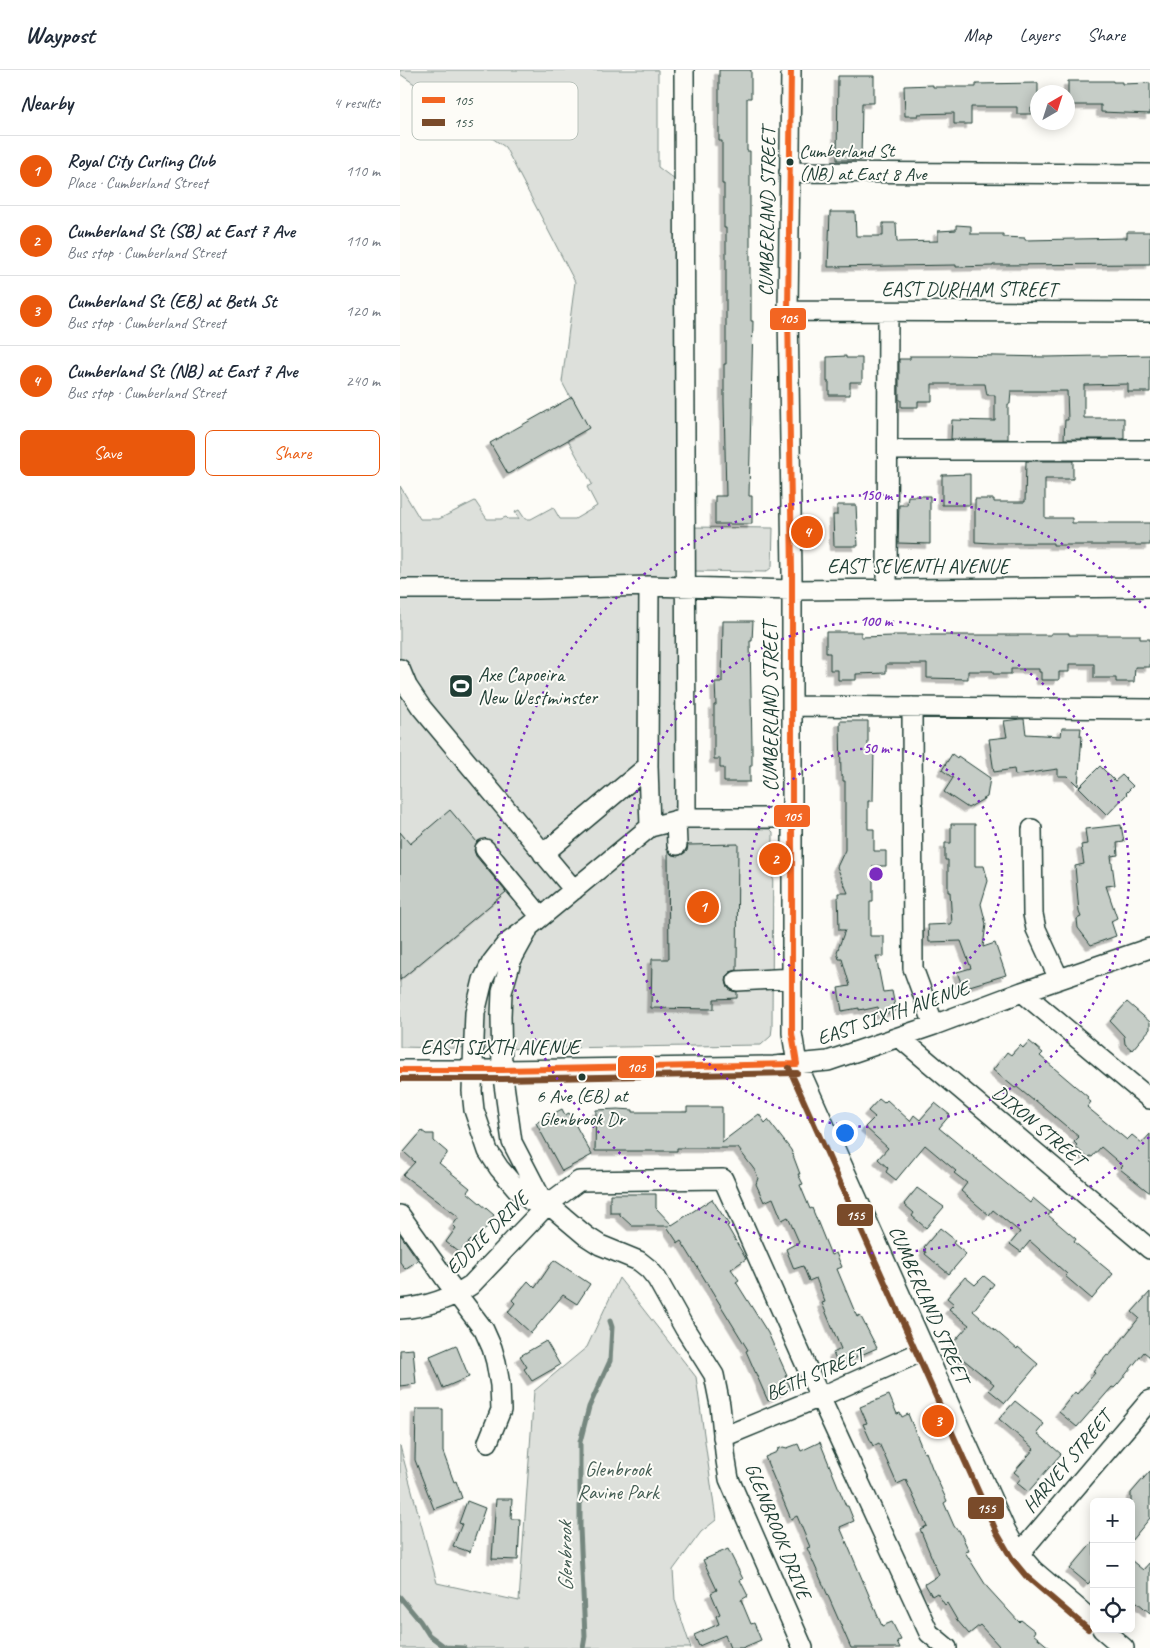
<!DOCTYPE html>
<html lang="en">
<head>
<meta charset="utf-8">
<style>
	:root { --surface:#fff; --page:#f2f2f3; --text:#1f2937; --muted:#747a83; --line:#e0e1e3; --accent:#ea580c }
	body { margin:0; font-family:Caveat,sans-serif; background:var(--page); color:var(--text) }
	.controls { position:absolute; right:15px; bottom:15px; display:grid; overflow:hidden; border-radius:8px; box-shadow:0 2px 12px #0003 }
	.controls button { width:45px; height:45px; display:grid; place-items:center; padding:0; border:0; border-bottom:1px solid var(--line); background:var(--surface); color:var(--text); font:25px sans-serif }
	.compass { position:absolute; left:630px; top:15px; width:45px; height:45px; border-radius:50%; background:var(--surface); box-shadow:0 2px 12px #0003; rotate:39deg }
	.you { position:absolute; left:444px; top:1062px; width:18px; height:18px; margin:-12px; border:4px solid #fff; border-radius:50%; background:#1a73e8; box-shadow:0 0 0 8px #1a73e833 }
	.badge { display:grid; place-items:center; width:32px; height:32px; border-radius:50%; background:var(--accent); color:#fff; font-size:16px; font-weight:700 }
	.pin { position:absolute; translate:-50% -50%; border:2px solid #fff; box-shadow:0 1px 5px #0006 }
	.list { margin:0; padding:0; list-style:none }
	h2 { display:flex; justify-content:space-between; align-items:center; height:65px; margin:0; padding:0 20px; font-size:21px }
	h2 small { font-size:16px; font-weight:400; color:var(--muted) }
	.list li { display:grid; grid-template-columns:32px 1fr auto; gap:15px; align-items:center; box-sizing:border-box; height:70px; padding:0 20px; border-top:1px solid var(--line) }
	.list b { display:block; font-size:19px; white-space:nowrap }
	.list p { margin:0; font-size:16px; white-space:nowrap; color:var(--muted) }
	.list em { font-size:16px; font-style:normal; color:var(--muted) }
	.actions { display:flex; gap:10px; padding:15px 20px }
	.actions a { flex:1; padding:11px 0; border:1px solid var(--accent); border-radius:8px; text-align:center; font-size:18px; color:var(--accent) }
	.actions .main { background:var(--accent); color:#fff }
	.icon { flex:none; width:28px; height:28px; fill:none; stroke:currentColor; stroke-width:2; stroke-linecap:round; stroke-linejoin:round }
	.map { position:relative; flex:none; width:750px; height:1578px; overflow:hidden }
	header { display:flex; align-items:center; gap:30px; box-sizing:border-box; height:70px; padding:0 25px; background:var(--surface); border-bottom:1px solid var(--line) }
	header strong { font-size:24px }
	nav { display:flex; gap:28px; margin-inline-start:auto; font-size:18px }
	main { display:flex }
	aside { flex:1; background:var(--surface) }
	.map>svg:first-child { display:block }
</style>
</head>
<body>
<header>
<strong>Waypost</strong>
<nav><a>Map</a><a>Layers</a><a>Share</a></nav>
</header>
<main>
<aside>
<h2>Nearby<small>4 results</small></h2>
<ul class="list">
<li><span class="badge">1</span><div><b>Royal City Curling Club</b><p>Place · Cumberland Street</p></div><em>110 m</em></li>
<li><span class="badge">2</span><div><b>Cumberland St (SB) at East 7 Ave</b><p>Bus stop · Cumberland Street</p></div><em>110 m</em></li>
<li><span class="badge">3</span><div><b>Cumberland St (EB) at Beth St</b><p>Bus stop · Cumberland Street</p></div><em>120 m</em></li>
<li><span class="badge">4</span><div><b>Cumberland St (NB) at East 7 Ave</b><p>Bus stop · Cumberland Street</p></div><em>240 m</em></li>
</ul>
<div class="actions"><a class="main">Save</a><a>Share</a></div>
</aside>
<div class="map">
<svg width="750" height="1578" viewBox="0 0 750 1578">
	<defs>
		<filter id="shadow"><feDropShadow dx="-4.5" dy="4.5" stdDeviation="0" flood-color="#0004"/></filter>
	</defs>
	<rect width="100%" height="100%" fill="#fdfcf7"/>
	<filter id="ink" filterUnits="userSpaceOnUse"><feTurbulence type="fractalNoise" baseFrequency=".02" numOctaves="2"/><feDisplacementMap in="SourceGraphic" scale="10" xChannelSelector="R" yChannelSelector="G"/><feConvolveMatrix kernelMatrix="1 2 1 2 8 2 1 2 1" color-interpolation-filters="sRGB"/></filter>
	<g filter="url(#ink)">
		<path fill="#dde0db" stroke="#7e8e88" d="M 0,0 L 258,0 L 258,97 L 275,110 L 277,734 L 275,736 L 275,757 L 370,759 L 373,762 L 372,958 L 371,966 L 361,975 L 84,979 L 0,977 L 0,416 L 20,449 L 39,449 L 75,431 L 87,449 L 101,449 L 106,447 L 108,449 L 119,449 L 115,442 L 119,440 L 125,449 L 131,449 L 153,437 L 160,449 L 175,449 L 197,436 L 187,417 L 192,414 L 168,370 L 187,359 L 162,312 L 175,212 L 105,77 L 0,4 Z
			M 290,457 L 373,458 L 372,497 L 366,502 L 292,501 Z
			M 219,1208 L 296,1307 L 316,1450 L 301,1462 L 273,1500 L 275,1530 L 291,1578 L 0,1578 L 0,1376 L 37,1513 L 119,1531 L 134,1321 L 187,1277 Z"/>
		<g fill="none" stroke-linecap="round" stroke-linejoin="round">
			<path stroke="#75877f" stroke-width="5" d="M 0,1527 L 20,1551 L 29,1565 L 45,1577 L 64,1578
				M 183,1578 L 185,1566 L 180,1458 L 180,1372 L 189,1337 L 210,1291 L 212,1257 L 210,1251"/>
		</g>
		<path fill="#c6cdc7" stroke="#1f3d34" filter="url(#shadow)" d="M 319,0 L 351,0 L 351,28 L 347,28 L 347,81 L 350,81 L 350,209 L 351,209 L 351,251 L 353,251 L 349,426 L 352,426 L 352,454 L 315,454 L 315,426 L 326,426 L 324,331 L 324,294 L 326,294 L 326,158 L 324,158 L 324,114 L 322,114 L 322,71 L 319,71 Z
			M 438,6 L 474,6 L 474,33 L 462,33 L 461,90 L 437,90 Z
			M 668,11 L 713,11 L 713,12 L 722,12 L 722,14 L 750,13 L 750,44 L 701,42 L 701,35 L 668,35 Z
			M 638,13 L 638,37 L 631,37 L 631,44 L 617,44 L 617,37 L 571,37 L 571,54 L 554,54 L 554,43 L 518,44 L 518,46 L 505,46 L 504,16 L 533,15 L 533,17 L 576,17 L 576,14 Z
			M 430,142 L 455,142 L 456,166 L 483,166 L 483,153 L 496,153 L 497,172 L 538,171 L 538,161 L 556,160 L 556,155 L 571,156 L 571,164 L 603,164 L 603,167 L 625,168 L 625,170 L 727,168 L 727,162 L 750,162 L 750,194 L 593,195 L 593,196 L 556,197 L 556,195 L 428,197 Z
			M 550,285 L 647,287 L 750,285 L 750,322 L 728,322 L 728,314 L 684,315 L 684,348 L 724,348 L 724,369 L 664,369 L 665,350 L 668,350 L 667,321 L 611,321 L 610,334 L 608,334 L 608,369 L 551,369 L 552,350 L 595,351 L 595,325 L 587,325 L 585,314 L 532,314 L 532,331 L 518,331 L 518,337 L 501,337 L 501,330 L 499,330 L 499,289 L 510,289 L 510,286 L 550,286 Z
			M 446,286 L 446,288 L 462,288 L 462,312 L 450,312 L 450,325 L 429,325 L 429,312 L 427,312 L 427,287 Z
			M 172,327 L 189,358 L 108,404 L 90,373 Z
			M 626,391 L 673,391 L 673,409 L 645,409 L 645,448 L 672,448 L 672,453 L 750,453 L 750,475 L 653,475 L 653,473 L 591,473 L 575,472 L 575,429 L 594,429 L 594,432 L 625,432 Z
			M 570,404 L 570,435 L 542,435 L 542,405 Z
			M 508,426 L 530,426 L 530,474 L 498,473 L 499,435 L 507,435 Z
			M 437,435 L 456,435 L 458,476 L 434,476 L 433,445 L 437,445 Z
			M 323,551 L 353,551 L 352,571 L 350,571 L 352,677 L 352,696 L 350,696 L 350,712 L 324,712 L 324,698 L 320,698 L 320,689 L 314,689 L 314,635 L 316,635 L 315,612 L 322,612 Z
			M 426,562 L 461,562 L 461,567 L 493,566 L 493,565 L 651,565 L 651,563 L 669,563 L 669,565 L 740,565 L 740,569 L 750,569 L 750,597 L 735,597 L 734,612 L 716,612 L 716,608 L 694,608 L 694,594 L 669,594 L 669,602 L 659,602 L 659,610 L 641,610 L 641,602 L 639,602 L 639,599 L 611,599 L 611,604 L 593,604 L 593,601 L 568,601 L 568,609 L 527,608 L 527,594 L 486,594 L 486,603 L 456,604 L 456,610 L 438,610 L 438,600 L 430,600 L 430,583 L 426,583 Z
			M 620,649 L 624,649 L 626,664 L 661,666 L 662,658 L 681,658 L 680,666 L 682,666 L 678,716 L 668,706 L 658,706 L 658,699 L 615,705 L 614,699 L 594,702 L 589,669 L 607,667 L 604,651 Z
			M 440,651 L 468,651 L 468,680 L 474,679 L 473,731 L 468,731 L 468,759 L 474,759 L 474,781 L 486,781 L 486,796 L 473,796 L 473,831 L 470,831 L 470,866 L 484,866 L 484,886 L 476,886 L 483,922 L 492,921 L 496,941 L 480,945 L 478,937 L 464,940 L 464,939 L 459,940 L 459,938 L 442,941 L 438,918 L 450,916 L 442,889 L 439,889 L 437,882 L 445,860 L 439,860 L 438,823 L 448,823 L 437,797 L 445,780 L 445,711 L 443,711 L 443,706 L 441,706 Z
			M 552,684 L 557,688 L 558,686 L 590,708 L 587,727 L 568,738 L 544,722 L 553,708 L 542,700 Z
			M 700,696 L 715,711 L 722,705 L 733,716 L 726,723 L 727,724 L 707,745 L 679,717 Z
			M 50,740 L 77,772 L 74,780 L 76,786 L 106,822 L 0,910 L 0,762 L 10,774 Z
			M 551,754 L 575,754 L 575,796 L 584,796 L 588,811 L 581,834 L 586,854 L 583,877 L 595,873 L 606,905 L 563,918 L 557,902 L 571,898 L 561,871 L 529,872 L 528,855 L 552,854 L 550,822 L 548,822 L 548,790 L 545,790 L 545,773 L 551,773 Z
			M 721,755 L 724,772 L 717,773 L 718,785 L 711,786 L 715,815 L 706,816 L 717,848 L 711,851 L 716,866 L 691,875 L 678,858 L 677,849 L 681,847 L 679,842 L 675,796 L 684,794 L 681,775 L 687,774 L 685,759 Z
			M 338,774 L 337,900 L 330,902 L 327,906 L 326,911 L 328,918 L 332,921 L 337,922 L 337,928 L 314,929 L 314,939 L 251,938 L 252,889 L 269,889 L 268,781 L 272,785 L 278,786 L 283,784 L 287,781 L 288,775 Z
			M 727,932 L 750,952 L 750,959 L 732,980 L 725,974 L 724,966 L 710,951 Z
			M 629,971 L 643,983 L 640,986 L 688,1027 L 687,1029 L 691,1032 L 687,1037 L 727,1070 L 732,1065 L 742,1073 L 750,1064 L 750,1123 L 720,1099 L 723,1096 L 701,1077 L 692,1087 L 690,1086 L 688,1088 L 675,1077 L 677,1075 L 674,1072 L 679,1067 L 635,1030 L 634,1031 L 617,1017 L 615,1018 L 593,1000 L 607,982 L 611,985 L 620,975 L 623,978 Z
			M 479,1029 L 484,1033 L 487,1030 L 510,1051 L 514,1045 L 520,1050 L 535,1033 L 550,1045 L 539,1058 L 630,1133 L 633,1128 L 651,1143 L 648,1145 L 676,1169 L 674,1172 L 713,1204 L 692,1229 L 665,1206 L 667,1204 L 630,1171 L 621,1182 L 610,1174 L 620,1162 L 593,1140 L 589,1145 L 561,1121 L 567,1113 L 554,1103 L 556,1101 L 525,1075 L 496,1110 L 486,1102 L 488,1098 L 478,1089 L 488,1078 L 465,1057 L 475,1047 L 468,1041 Z
			M 287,1037 L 322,1037 L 322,1072 L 359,1044 L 365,1053 L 368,1050 L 391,1080 L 400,1104 L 398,1104 L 403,1114 L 400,1115 L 410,1139 L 412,1138 L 431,1185 L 436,1183 L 442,1197 L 437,1199 L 457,1247 L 460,1245 L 477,1278 L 438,1295 L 433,1283 L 441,1279 L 422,1233 L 425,1232 L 416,1208 L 409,1211 L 403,1196 L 394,1199 L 386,1179 L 399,1172 L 388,1147 L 382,1150 L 373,1128 L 364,1132 L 356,1114 L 358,1108 L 356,1102 L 338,1078 L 277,1078 L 277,1081 L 195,1081 L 196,1040 L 218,1039 L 233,1040 L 233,1042 L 287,1042 Z
			M 162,1039 L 165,1045 L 169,1043 L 192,1085 L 162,1101 L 136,1053 Z
			M 22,1061 L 26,1064 L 34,1064 L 34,1071 L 47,1082 L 47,1084 L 39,1093 L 70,1118 L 67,1122 L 94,1145 L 89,1152 L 90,1153 L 74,1173 L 71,1170 L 59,1182 L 46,1172 L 56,1158 L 53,1155 L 59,1147 L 3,1105 L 15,1092 L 4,1082 Z
			M 517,1118 L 544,1137 L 526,1158 L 512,1146 L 514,1143 L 504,1134 Z
			M 210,1124 L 256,1124 L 256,1138 L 272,1155 L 312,1129 L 329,1155 L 327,1156 L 346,1189 L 331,1199 L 339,1210 L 336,1212 L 368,1263 L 387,1305 L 385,1306 L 391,1319 L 368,1331 L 346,1281 L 348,1280 L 288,1182 L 281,1171 L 278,1173 L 268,1158 L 269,1156 L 232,1156 L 220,1145 L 220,1143 L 210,1143 Z
			M 540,1158 L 555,1170 L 553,1173 L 566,1184 L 549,1204 L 525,1184 L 526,1182 L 524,1181 L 526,1179 L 524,1177 Z
			M 0,1164 L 18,1190 L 5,1199 L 0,1192 Z
			M 154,1190 L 190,1214 L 177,1234 L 163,1225 L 131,1263 L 108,1242 L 115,1233 L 112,1230 L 128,1211 L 135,1218 Z
			M 584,1206 L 594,1214 L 573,1241 L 617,1279 L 618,1277 L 638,1294 L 605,1333 L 589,1320 L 594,1314 L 554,1282 L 558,1278 L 552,1274 L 569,1255 L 549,1239 L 554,1234 L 547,1228 L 565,1207 L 575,1215 Z
			M 750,1222 L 750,1287 L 744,1282 L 718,1314 L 714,1318 L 712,1317 L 677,1357 L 659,1342 L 675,1322 L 677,1324 L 695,1303 L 693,1302 L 707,1285 L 709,1286 L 739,1248 L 732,1242 Z
			M 146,1271 L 160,1295 L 132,1311 L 124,1299 L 127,1297 L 120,1286 Z
			M 56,1275 L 69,1307 L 43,1318 L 30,1286 Z
			M 13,1279 L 16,1314 L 0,1316 L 0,1280 Z
			M 489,1325 L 497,1344 L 500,1343 L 502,1347 L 508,1344 L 524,1383 L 526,1382 L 532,1398 L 547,1431 L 544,1433 L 554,1456 L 557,1460 L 559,1460 L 569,1481 L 565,1482 L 587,1517 L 619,1552 L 621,1550 L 635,1561 L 633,1564 L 650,1578 L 601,1578 L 580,1555 L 569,1564 L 557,1550 L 547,1533 L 545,1535 L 537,1523 L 532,1526 L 525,1514 L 539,1505 L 520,1459 L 527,1456 L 506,1410 L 497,1414 L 479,1373 L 473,1376 L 463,1354 L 467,1353 L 460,1337 Z
			M 615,1331 L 644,1354 L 637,1363 L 661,1384 L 628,1422 L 617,1413 L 621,1408 L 614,1402 L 634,1379 L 599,1349 Z
			M 16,1339 L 43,1339 L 43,1382 L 54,1412 L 56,1411 L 62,1428 L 34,1439 L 15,1390 Z
			M 420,1372 L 446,1436 L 448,1436 L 454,1451 L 440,1457 L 482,1556 L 492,1552 L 501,1570 L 497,1571 L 500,1578 L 451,1578 L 407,1478 L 410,1477 L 397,1446 L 391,1449 L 365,1387 L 377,1382 L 378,1379 L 383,1377 L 387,1378 L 398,1374 L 401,1381 Z
			M 750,1401 L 750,1448 L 731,1471 L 731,1423 Z
			M 96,1429 L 112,1429 L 111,1449 L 120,1449 L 118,1490 L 92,1489 Z
			M 67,1431 L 85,1438 L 70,1482 L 53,1476 L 62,1454 L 59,1453 Z
			M 694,1471 L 694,1507 L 688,1514 L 670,1499 Z
			M 328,1479 L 343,1509 L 340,1510 L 348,1526 L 341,1530 L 351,1554 L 354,1553 L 361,1570 L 342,1578 L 330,1578 L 325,1565 L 299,1576 L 294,1565 L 319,1554 L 316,1546 L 320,1544 L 311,1523 L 317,1520 L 303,1490 Z
			M 731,1490 L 743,1500 L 750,1492 L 750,1543 L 731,1527 Z"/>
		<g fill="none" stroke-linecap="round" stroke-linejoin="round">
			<defs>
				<path id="minor" d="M 391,0 L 388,241 L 392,503 L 392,963 L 397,994 L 605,1459 L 619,1484 L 633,1500 L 694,1552
					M 389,102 L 750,104
					M 388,241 L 750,242
					M 488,380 L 750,380
					M 249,516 L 248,696 L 250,757
					M 487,518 L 488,242
					M 0,519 L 137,519 L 249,516 L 392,520 L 750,517
					M 0,599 L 7,616 L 21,637 L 174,820
					M 392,636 L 750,639
					M 512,637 L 513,898 L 534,955
					M 286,748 L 392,748
					M 276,750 L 277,775
					M 632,759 L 633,844 L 636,859 L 659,909
					M 85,779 L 141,847
					M 143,784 L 248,696
					M 127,862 L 111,891 L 102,922 L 101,946 L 102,1000 L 112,1072 L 140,1126 L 148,1134 L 186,1166 L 200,1175 L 239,1191 L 249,1199 L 257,1209 L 285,1259 L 314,1305 L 320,1335 L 326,1391 L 329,1409 L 403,1578
					M 337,911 L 392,908
					M 622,922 L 750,1029
					M 499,967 L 750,1179
					M 0,1000 L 102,1000 L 374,996 L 428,991 L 534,955 L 622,922 L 750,878
					M 148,1134 L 131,1131 L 117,1119 L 99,1098 L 88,1081 L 74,1040 L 72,1021 L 75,943 L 83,910 L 92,892 L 106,874 L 130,856 L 250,757 L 286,748 L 284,0
					M 0,1145 L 47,1211 L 84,1260 L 92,1278 L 96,1292 L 100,1315 L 101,1340 L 88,1372
					M 0,1239 C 25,1237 50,1229 71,1215 L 148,1134 L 179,1111 L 323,1109 L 420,1327 L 529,1563 L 547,1578
					M 323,1367 L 420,1327 L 525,1280
					M 619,1484 L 750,1330
					M 702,1559 L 724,1578"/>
			</defs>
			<use href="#minor" stroke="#1f3d34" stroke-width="22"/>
			<use href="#minor" stroke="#fdfcf7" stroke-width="19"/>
			<defs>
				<path id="bus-1" d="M 391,0 L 388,241 L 392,503 L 392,963 L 397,994
					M 0,1000 L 102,1000 L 397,994"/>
				<path id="bus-2" d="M 389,998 L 597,1463 L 612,1489 L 626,1506 L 688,1559
					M 0,1009 L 102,1009 L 397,1003"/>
			</defs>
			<use href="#bus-1" stroke="#fdfcf7" stroke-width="10"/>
			<use href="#bus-2" stroke="#fdfcf7" stroke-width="10"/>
			<use href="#bus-1" stroke="#f26522" stroke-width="6"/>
			<use href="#bus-2" stroke="#7a4b2a" stroke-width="6"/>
		</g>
	</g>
	<g fill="none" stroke="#7b2cbf" stroke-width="2.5" stroke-dasharray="2.5 5">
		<circle cx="476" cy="804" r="126"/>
		<circle cx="476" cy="804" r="253"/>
		<path d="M749 1067A379 379 0 1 1 749 541"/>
	</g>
	<defs>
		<symbol id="stadium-square" viewBox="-11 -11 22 22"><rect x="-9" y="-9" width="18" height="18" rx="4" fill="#1f3d34" stroke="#fdfcf7"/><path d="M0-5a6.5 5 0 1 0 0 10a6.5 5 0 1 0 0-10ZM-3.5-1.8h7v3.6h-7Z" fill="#fff"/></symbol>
	</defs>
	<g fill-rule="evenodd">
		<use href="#stadium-square" x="47" y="602" width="28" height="28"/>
	</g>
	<g fill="#1f3d34" stroke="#fdfcf7" stroke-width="2">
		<circle cx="390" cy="92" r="4.5"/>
		<circle cx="182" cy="1007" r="4.5"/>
	</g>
	<g text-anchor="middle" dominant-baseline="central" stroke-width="4" stroke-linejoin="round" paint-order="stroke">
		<g font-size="19" fill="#1f3d34" stroke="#fdfcf7" text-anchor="start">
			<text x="399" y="81">Cumberland St<tspan x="399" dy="23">(NB) at East 8 Ave</tspan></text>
			<text x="182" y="1026" text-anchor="middle">6 Ave (EB) at<tspan x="182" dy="23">Glenbrook Dr</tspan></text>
		</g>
		<g font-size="20" fill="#1f3d34" stroke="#fdfcf7">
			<text transform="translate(367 142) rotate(-89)">CUMBERLAND STREET</text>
			<text x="569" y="219">EAST DURHAM STREET</text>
			<text x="518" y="496">EAST SEVENTH AVENUE</text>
			<text transform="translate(370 637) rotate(-90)">CUMBERLAND STREET</text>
			<text transform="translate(493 943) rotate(-19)">EAST SIXTH AVENUE</text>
			<text x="100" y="977">EAST SIXTH AVENUE</text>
			<text transform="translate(639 1056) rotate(40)">DIXON STREET</text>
			<text transform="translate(87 1163) rotate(-45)">EDDIE DRIVE</text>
			<text transform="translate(529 1234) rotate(66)">CUMBERLAND STREET</text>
			<text transform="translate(415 1304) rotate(-23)">BETH STREET</text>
			<text transform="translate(667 1392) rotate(-50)">HARVEY STREET</text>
			<text transform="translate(378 1461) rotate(68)">GLENBROOK DRIVE</text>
		</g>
		<g font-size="20" fill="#1f3d34" stroke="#fdfcf7" text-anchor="start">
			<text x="78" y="604">Axe Capoeira<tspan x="78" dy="23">New Westminster</tspan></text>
		</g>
		<g font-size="20" fill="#455e55" stroke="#fdfcf7">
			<text x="218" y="1399">Glenbrook<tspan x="218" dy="23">Ravine Park</tspan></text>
		</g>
		<g font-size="21" font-style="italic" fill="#435c53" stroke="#fdfcf7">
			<text transform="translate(165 1487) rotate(-91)">Glenbrook</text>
		</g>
	</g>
	<rect x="12" y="12" width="166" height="58" rx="8" fill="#fdfcf7" stroke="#bac3bc" stroke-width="1"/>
	<rect x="22" y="27" width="23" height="6" fill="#f26522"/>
	<rect x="22" y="49" width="23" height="7" fill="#7a4b2a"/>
	<g font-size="14" fill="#1f3d34">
		<text x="54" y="35">105</text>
		<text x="54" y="57">155</text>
	</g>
	<circle cx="476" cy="804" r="8" fill="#7b2cbf" stroke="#fdfcf7" stroke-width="2.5"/>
	<g font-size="15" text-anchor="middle" font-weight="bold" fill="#7b2cbf" stroke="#fdfcf7" stroke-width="4" stroke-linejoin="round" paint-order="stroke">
		<text x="476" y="430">150 m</text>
		<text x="476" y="556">100 m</text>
		<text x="476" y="683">50 m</text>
	</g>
	<g stroke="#fdfcf7" stroke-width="2">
		<rect x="369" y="237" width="38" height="24" rx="5" fill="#f26522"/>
		<rect x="373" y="734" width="38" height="24" rx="5" fill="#f26522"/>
		<rect x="217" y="985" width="38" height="24" rx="5" fill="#f26522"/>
		<rect x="436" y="1133" width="38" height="24" rx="5" fill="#7a4b2a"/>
		<rect x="567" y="1426" width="38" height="24" rx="5" fill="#7a4b2a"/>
	</g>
	<g font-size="14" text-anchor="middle" font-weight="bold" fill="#fff">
		<text x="388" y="253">105</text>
		<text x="392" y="751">105</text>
		<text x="236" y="1002">105</text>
		<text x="455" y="1150">155</text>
		<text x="586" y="1443">155</text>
	</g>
</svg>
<div class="controls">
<button>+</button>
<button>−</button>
<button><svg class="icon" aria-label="locate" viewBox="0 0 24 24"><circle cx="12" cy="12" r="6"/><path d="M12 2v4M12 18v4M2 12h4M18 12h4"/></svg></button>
</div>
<svg class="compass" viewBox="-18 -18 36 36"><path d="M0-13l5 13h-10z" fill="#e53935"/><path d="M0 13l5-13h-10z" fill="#747a83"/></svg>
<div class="you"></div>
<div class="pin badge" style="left:303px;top:837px">1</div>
<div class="pin badge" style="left:375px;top:789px">2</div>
<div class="pin badge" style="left:538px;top:1351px">3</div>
<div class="pin badge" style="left:407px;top:462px">4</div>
</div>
</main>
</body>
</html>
